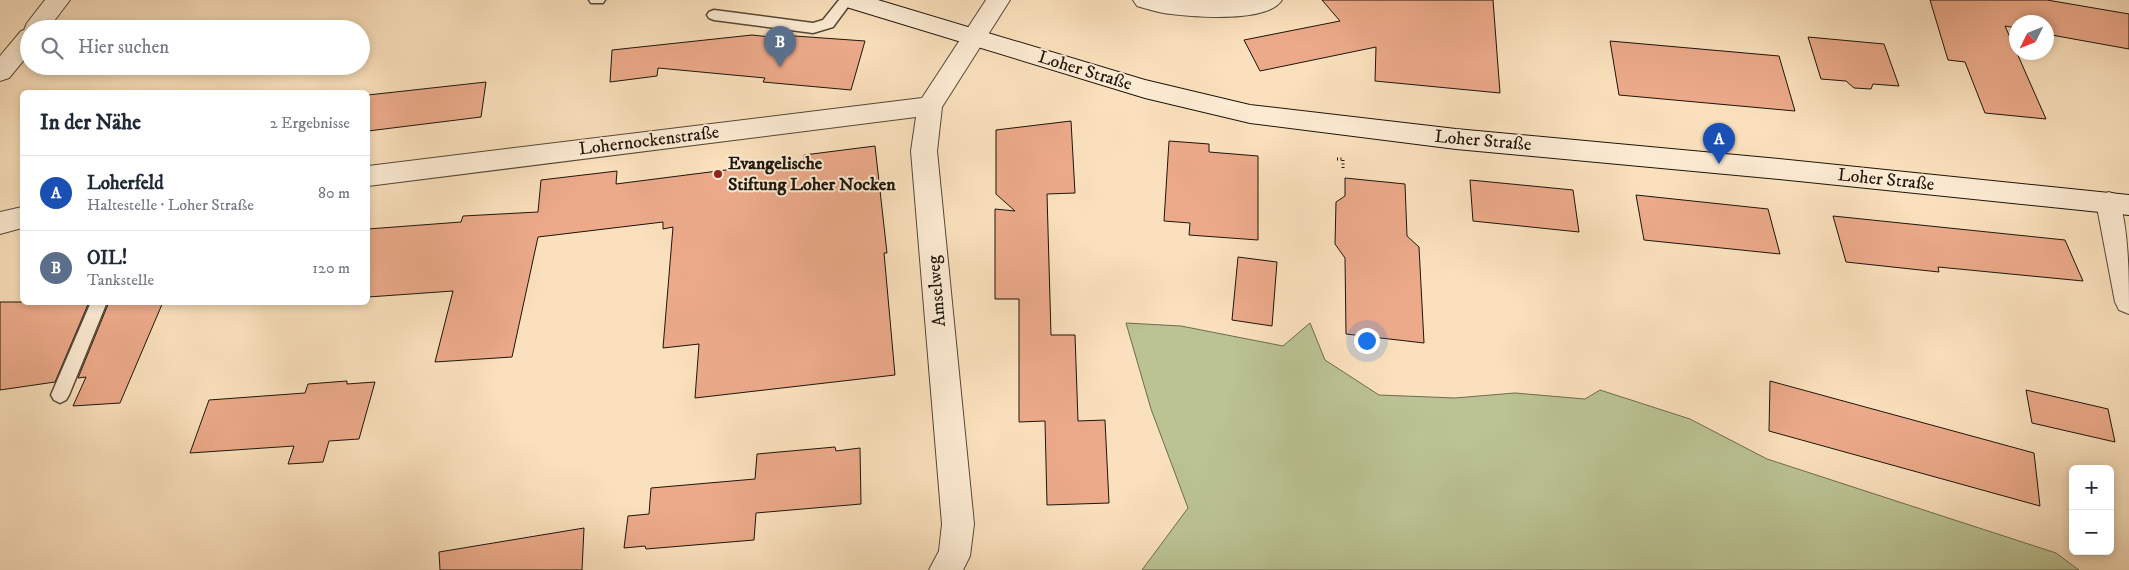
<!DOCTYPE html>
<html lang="de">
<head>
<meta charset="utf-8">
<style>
	:root { --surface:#fff; --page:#f6f6f7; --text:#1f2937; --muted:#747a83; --line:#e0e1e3; --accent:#1a73e8 }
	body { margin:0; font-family:"IM FELL DW Pica",serif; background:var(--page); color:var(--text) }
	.controls { position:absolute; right:15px; bottom:15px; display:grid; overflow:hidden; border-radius:8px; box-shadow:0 2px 8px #0003 }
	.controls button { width:45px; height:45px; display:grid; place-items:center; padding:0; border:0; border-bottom:1px solid var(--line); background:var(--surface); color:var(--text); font:25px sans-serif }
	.compass { position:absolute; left:2009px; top:15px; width:45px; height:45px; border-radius:50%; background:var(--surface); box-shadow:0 2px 8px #0003; rotate:227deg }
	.you { position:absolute; left:1366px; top:340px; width:18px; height:18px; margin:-12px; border:4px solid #fff; border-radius:50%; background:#1a73e8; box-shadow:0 0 0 8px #1a73e833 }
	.badge { display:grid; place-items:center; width:32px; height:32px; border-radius:50%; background:var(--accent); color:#fff; font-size:16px; font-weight:700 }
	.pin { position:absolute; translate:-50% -41px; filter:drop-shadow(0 1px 2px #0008) }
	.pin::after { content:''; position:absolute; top:26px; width:18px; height:15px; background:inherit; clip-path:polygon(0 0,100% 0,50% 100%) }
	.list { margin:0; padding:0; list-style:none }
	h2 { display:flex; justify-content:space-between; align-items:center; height:65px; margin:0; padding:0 20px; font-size:21px }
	h2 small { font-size:16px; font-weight:400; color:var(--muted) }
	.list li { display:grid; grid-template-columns:32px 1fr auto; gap:15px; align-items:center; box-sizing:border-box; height:75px; padding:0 20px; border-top:1px solid var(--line) }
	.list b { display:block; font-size:19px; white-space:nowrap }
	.list p { margin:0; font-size:16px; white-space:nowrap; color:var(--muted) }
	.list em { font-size:16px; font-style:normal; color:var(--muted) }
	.icon { flex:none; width:28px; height:28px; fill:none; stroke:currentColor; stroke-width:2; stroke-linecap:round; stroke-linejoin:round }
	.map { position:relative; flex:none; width:2129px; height:570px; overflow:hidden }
	.search { position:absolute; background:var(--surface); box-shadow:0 2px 8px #0003; left:20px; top:20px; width:350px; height:55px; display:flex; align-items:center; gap:12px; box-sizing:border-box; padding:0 18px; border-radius:28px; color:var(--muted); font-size:19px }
	.panel { position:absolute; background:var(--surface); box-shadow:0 2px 8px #0003; left:20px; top:90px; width:350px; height:215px; border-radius:8px }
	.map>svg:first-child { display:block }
</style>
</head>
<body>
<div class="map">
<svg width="2129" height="570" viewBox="0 0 2129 570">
	<rect width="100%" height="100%" fill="#fae0bc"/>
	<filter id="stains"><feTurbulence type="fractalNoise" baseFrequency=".004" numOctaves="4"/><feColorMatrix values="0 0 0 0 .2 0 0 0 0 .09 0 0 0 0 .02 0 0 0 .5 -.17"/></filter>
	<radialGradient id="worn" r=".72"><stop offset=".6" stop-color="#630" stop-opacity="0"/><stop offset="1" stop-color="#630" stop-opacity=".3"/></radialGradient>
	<path fill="#bbc393" stroke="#6c6c4f" d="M 1126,323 L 1181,326 L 1283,346 L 1310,323 L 1325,360 L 1379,395 L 1455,398 L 1515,393 L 1585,399 L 1600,390 L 1690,419 L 1767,459 L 2056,553 L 2079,570 L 1142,570 L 1188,508 L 1151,409 Z"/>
	<path fill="#ecaa8a" stroke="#1d150b" d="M 1322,0 L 1493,0 L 1500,93 L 1375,81 L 1376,47 L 1260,71 L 1244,40 L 1340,21 Z
		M 1930,0 L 2047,0 L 2129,14 L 2129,49 L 2046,34 L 2046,22 L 2016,22 L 2016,28 L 2005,26 L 2046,119 L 1985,113 L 1965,62 L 1948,60 Z
		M 752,35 L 780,38 L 781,35 L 865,41 L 851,90 L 763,82 L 765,78 L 658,68 L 657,76 L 610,82 L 612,50 Z
		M 1808,37 L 1884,44 L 1899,86 L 1873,84 L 1871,89 L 1854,88 L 1846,81 L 1821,79 Z
		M 1610,41 L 1779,56 L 1795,111 L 1619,95 Z
		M 486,82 L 481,117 L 368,131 L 368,95 Z
		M 1071,121 L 1075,193 L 1047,194 L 1051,335 L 1075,335 L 1078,421 L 1105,420 L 1109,503 L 1047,505 L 1045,421 L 1019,422 L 1019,299 L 995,299 L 995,209 L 1015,211 L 996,194 L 996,130 Z
		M 1169,141 L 1209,144 L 1209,152 L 1258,156 L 1258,240 L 1189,235 L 1190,223 L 1164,221 Z
		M 875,146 L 887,253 L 884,253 L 895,375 L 695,398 L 699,344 L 663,348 L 673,227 L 663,229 L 663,222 L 538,237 L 512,357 L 435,362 L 453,291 L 368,297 L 368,229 L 461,222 L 463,216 L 538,212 L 541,180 L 617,171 L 616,184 L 804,160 L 804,155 Z
		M 1345,178 L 1405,184 L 1407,236 L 1419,247 L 1424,343 L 1346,334 L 1345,258 L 1335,244 L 1336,202 L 1345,196 Z
		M 1470,180 L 1573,190 L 1579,232 L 1473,221 Z
		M 1636,195 L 1768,209 L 1780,254 L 1644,240 Z
		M 1833,216 L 2065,240 L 2083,281 L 1938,267 L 1939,272 L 1846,262 Z
		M 1238,257 L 1277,262 L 1272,326 L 1232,320 Z
		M 0,302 L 89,302 L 55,382 L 0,390 Z
		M 109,302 L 163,302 L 120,403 L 73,406 L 86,377 L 78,378 Z
		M 347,381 L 347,384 L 375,382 L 359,439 L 329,441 L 323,462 L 288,464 L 294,446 L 190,453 L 209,400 L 305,393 L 308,384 Z
		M 1770,381 L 2034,453 L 2040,506 L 1769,431 Z
		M 2026,390 L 2108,409 L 2115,442 L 2032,423 Z
		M 835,447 L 836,451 L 860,448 L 861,504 L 756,513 L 754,540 L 646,549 L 645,546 L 624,548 L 628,516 L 649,514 L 651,488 L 755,479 L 757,454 Z
		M 584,528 L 582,570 L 440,570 L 439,552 Z"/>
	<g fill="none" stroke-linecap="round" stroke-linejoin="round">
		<defs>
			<path id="lane" d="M 589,0 L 605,0 L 603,3 L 591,3 Z
				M 839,0 L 853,0 L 833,27 L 813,33 L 714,20 L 709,18 L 707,15 L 709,12 L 714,10 L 813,23 L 823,20 Z
				M 91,302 L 107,302 L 69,395 L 66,400 L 60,403 L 54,400 L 51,395 Z"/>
			<path id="street" d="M 45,0 L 70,0 L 48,29 L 29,29 L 29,54 L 9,78 L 0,81 L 0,56 L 21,31 L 24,30 L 27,23 Z
				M 986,0 L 1010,0 L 942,107 L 937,151 L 974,524 L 970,556 L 963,570 L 929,570 L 939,551 L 942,524 L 911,151 L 916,117 L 368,186 L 368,166 L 922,98 Z
				M 1133,0 L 1282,0 C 1268,23 1195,17 1171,14 C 1159,13 1148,9 1137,6 Z
				M 2109,192 L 2118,195 C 2129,229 2129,276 2129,314 L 2119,310 L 2115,302 L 2096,202 L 2100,195 Z
				M 22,207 L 22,228 L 0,234 L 0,212 Z"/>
			<path id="secondary" d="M 839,0 L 878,0 L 1145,80 L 1250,105 L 1456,129 L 1779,159 L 2129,195 L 2129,215 L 1779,179 L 1456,149 L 1250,123 L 1145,98 L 843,6 Z"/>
		</defs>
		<use href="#lane" stroke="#544837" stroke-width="3"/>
		<use href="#street" stroke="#544837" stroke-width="2"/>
		<use href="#secondary" stroke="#1d150b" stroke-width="2"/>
		<path stroke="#1d150b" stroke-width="3" stroke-dasharray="1 2.5" stroke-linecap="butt" d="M 1337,159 L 1343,159 L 1343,170"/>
		<use href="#lane" fill="#fcebd3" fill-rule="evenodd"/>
		<use href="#street" fill="#fcebd3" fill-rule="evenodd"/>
		<use href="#secondary" fill="#fcebd3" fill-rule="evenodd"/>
	</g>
	<circle fill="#8f2418" stroke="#fcebd3" stroke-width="2" cx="718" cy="174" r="5"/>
	<g text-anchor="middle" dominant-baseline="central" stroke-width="4" stroke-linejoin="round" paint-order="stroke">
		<g font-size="18" fill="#1d150b" stroke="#fcebd3">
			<text transform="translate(1085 71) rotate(17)">Loher Straße</text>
			<text transform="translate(649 141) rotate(-7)">Lohernockenstraße</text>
			<text transform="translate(1483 141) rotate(5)">Loher Straße</text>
			<text transform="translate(1886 180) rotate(6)">Loher Straße</text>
			<text transform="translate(937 291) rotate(-95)">Amselweg</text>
		</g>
		<g font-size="18" font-weight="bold" fill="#1d150b" stroke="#fcebd3" text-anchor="start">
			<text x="728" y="164">Evangelische<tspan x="728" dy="21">Stiftung Loher Nocken</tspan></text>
		</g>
	</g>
	<rect width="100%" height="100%" filter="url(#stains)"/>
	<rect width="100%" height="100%" fill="url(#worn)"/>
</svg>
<div class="controls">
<button>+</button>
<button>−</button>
</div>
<svg class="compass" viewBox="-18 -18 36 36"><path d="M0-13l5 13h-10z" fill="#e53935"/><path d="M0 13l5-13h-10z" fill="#747a83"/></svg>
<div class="you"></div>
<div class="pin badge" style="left:1719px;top:164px;background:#1a4fb4">A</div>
<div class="pin badge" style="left:780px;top:67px;background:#5c6f8a">B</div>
<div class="search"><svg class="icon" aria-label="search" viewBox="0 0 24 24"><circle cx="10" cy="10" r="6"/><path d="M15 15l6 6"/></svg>Hier suchen</div>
<section class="panel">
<h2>In der Nähe<small>2 Ergebnisse</small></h2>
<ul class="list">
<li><span class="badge" style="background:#1a4fb4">A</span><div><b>Loherfeld</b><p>Haltestelle · Loher Straße</p></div><em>80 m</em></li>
<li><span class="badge" style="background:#5c6f8a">B</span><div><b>OIL!</b><p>Tankstelle</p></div><em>120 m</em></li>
</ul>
</section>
</div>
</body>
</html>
